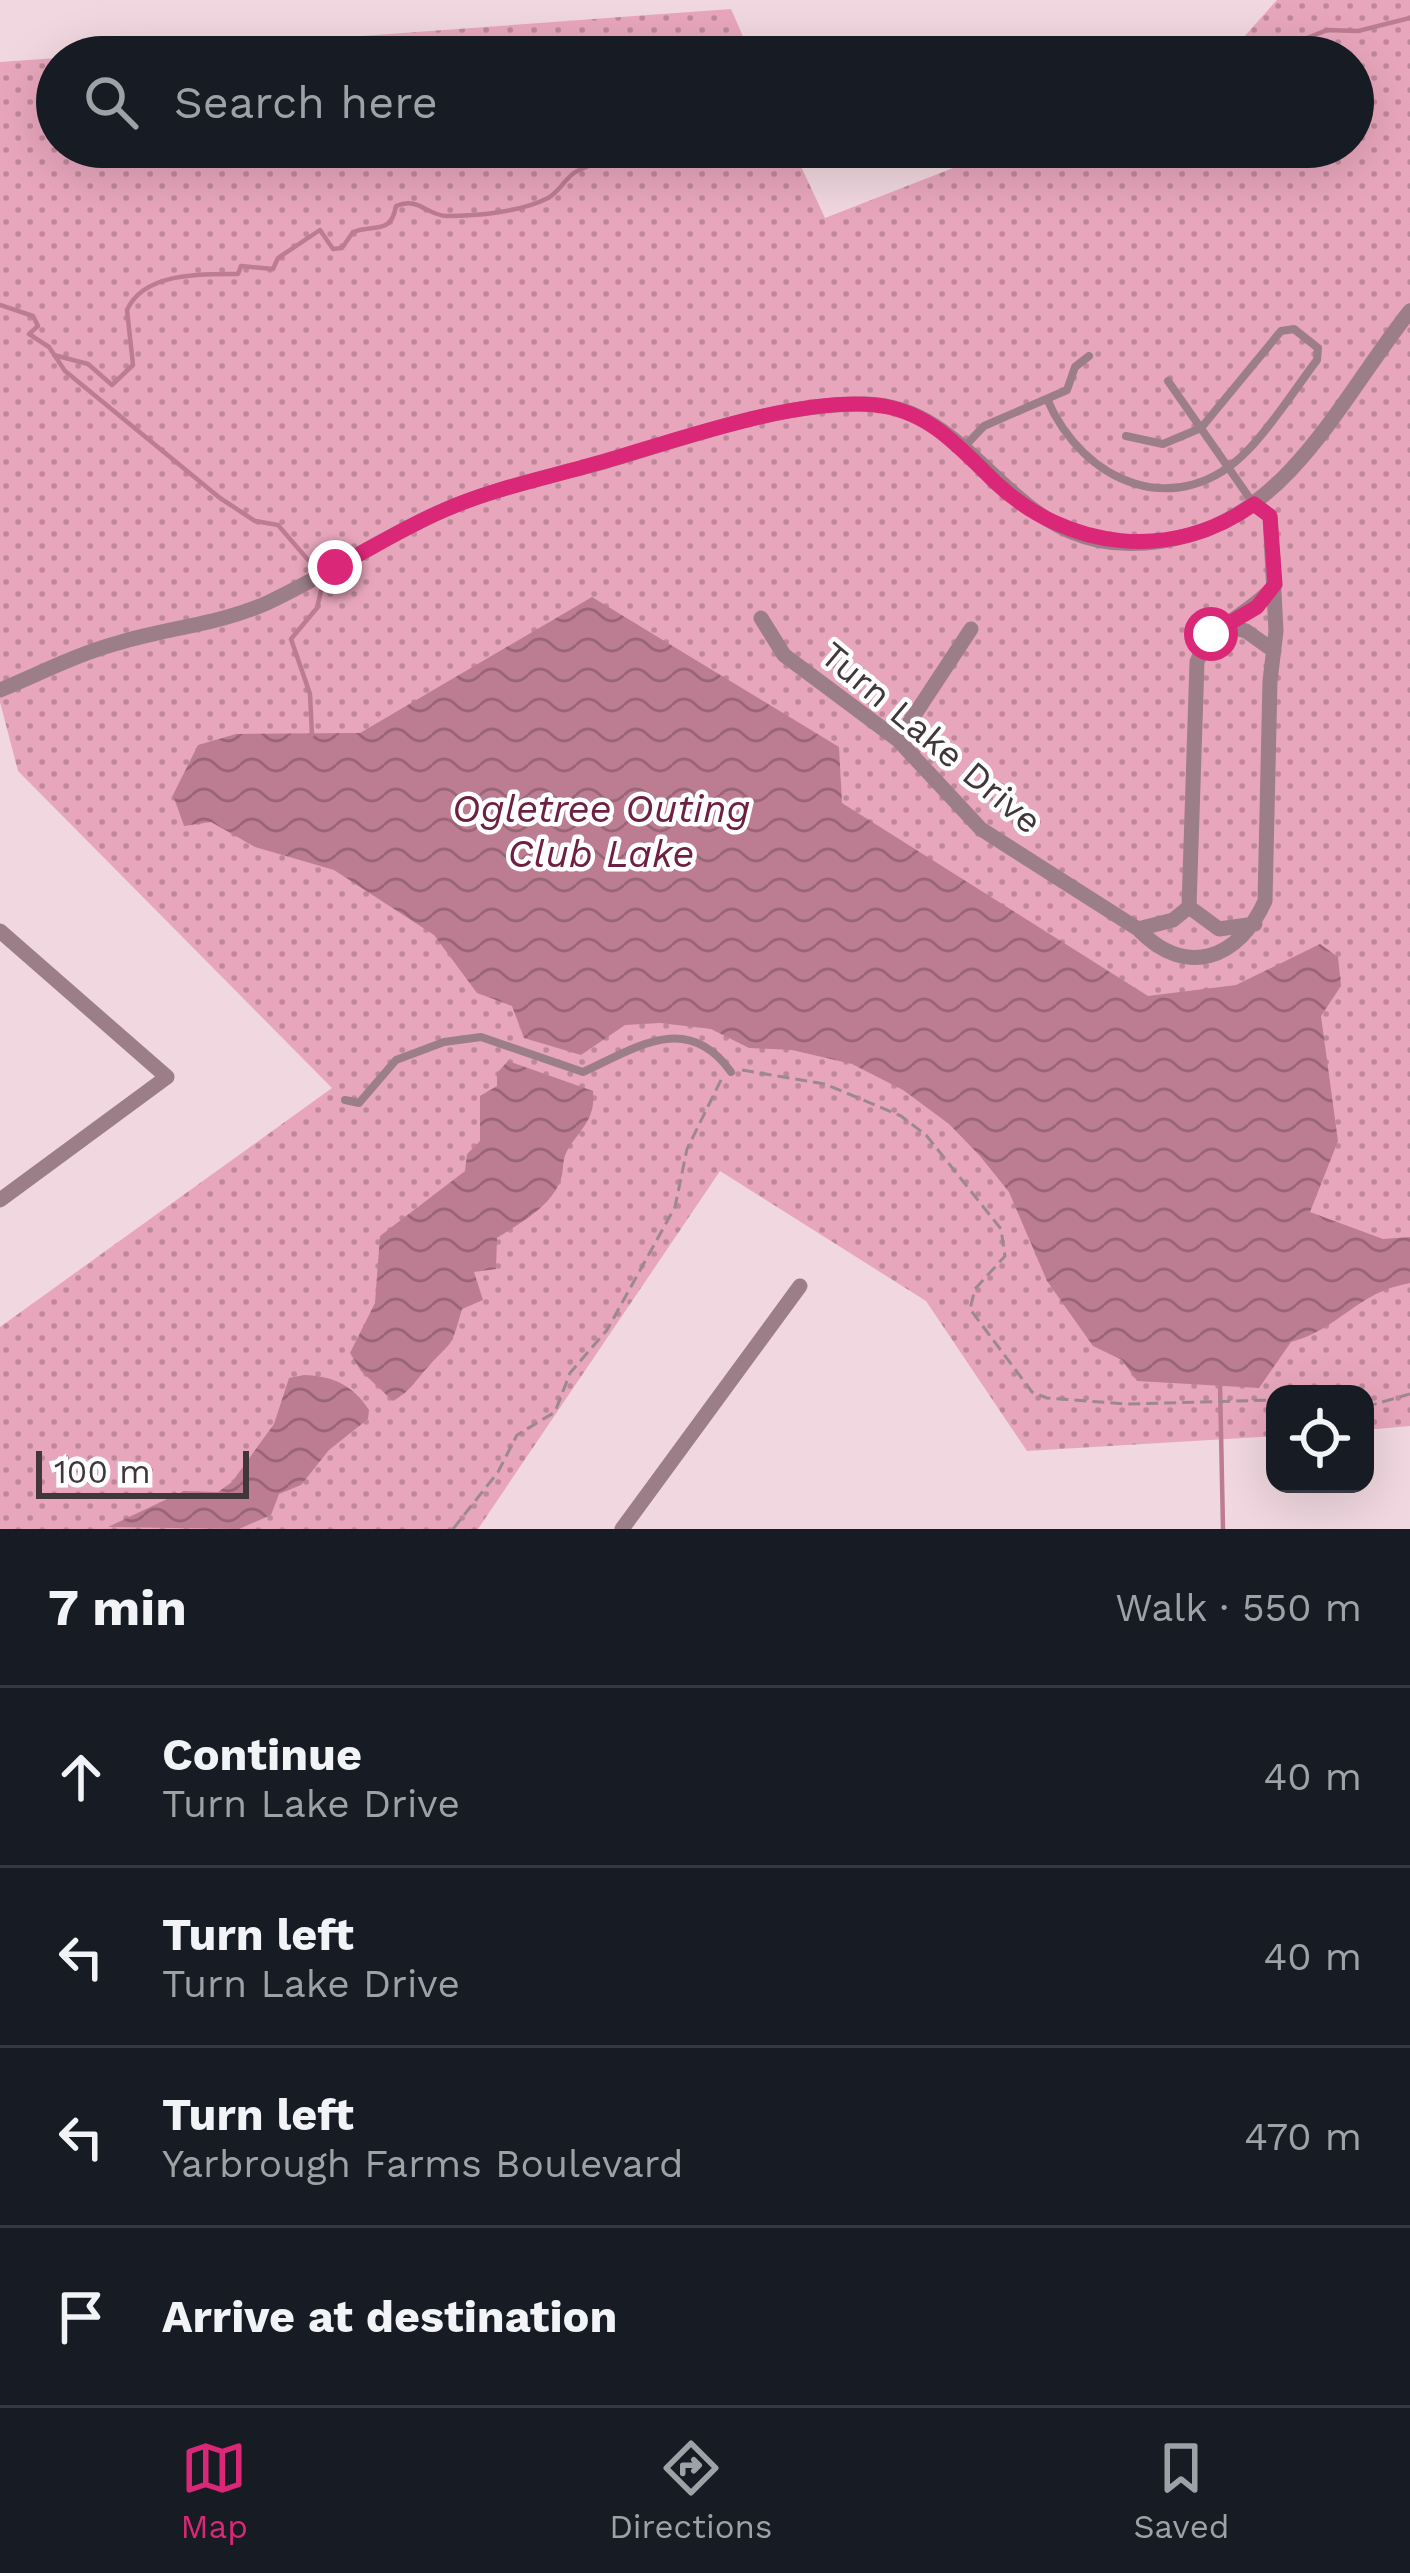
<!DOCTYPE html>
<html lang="en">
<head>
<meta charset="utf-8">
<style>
	:root { --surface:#171b24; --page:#242831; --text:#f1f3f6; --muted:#9ea1a6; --line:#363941; --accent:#db2777 }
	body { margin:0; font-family:"Work Sans",sans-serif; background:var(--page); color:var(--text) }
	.controls { position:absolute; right:36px; bottom:36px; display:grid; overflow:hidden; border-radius:24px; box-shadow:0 12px 48px #0002 }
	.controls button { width:108px; height:108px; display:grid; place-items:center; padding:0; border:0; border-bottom:3px solid var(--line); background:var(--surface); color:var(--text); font:60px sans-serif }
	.scale { position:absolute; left:36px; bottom:30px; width:213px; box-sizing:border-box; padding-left:12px; border:6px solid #41373a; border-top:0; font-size:33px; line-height:42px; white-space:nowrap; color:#41373a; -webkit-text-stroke:9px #fff; paint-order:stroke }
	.stop { position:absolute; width:36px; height:36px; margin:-27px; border:9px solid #db2777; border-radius:50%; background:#fff }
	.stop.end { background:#db2777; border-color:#fff; box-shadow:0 3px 12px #0008 }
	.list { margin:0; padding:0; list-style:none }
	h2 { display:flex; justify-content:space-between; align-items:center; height:156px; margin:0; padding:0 48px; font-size:51px }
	h2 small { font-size:39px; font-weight:400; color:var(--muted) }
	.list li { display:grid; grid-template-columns:78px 1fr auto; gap:36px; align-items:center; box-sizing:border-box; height:180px; padding:0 48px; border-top:3px solid var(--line) }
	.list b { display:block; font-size:45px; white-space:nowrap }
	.list p { margin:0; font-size:39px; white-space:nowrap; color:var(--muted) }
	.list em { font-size:39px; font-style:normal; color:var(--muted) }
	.icon { flex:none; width:66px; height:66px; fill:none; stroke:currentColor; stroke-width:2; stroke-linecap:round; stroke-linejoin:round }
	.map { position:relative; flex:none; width:1410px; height:1529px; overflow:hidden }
	.search { position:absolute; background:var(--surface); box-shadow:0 12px 48px #0002; left:36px; right:36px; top:36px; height:132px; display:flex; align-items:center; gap:30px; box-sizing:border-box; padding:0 42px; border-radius:66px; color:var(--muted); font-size:45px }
	.sheet { height:876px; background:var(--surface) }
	nav { display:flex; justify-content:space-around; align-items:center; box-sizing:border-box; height:168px; border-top:3px solid var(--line); background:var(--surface); font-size:33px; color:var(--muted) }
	nav a { display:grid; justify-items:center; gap:6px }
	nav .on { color:var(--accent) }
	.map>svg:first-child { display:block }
</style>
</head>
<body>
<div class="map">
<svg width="1410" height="1529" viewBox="0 0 1410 1529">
	<defs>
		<pattern id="grass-dots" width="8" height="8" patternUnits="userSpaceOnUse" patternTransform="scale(3)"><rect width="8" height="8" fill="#e8a6bc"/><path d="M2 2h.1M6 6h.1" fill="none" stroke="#be889a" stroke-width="1.8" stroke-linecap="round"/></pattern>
		<pattern id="water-waves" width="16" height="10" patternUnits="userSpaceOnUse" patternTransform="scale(3)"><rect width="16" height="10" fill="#bc7c91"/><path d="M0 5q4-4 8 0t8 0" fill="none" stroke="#9a6677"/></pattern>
	</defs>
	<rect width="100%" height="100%" fill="#f1d7df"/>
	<path fill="url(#grass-dots)" d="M 1277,0 L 1410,0 L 1410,1426 L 1365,1430 L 1365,1394 L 1275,1394 L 1275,1436 L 1027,1451 L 926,1301 L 720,1171 L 478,1529 L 0,1529 L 0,1327 L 332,1088 L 18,771 L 0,702 L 0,62 L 57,58 L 57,147 L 792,147 L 825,218 L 1007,147 L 1353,147 L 1353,57 L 1226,57 Z
		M 731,9 L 752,57 L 74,57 Z"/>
	<path fill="url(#water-waves)" d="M 592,597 L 839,747 L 842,803 L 1148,996 L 1236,985 L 1320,944 L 1338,957 L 1341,986 L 1321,1016 L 1338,1141 L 1310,1212 L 1383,1239 L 1410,1237 L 1410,1283 C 1355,1293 1340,1329 1291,1342 L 1259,1388 L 1137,1381 L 1122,1360 L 1093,1346 L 1047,1281 L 1009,1192 L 980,1156 L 949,1124 L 903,1090 L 852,1064 L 792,1050 L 749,1048 L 711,1029 L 660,1023 L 625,1025 L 581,1055 L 524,1038 L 512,1006 L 477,993 L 434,935 L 334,870 L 255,847 L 211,822 L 184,826 L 173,795 L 198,745 L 236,734 L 360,733 Z
		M 508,1061 L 593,1091 C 596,1120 580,1129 567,1151 C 562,1159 564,1170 561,1179 C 551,1207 520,1223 497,1238 L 496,1269 L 474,1272 L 483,1300 L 462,1309 C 450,1351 454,1338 428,1367 C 414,1382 412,1390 393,1401 L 361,1371 L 350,1353 L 375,1303 L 380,1236 L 465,1171 L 467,1154 L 480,1141 L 480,1096 L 497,1086 L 497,1073 Z
		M 304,1375 C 333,1376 353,1385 369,1410 L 368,1419 L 329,1450 L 301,1485 L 279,1494 L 271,1515 L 239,1529 L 108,1527 L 184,1491 L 218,1492 L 232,1482 L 274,1424 L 289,1378 Z"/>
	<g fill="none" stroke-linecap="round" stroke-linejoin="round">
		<path stroke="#bc7c91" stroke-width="4.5" d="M 1083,57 L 1090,57
			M 1191,57 L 1195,47 L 1214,43 L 1273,52 L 1327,30 L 1358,31 L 1410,18
			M 724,147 C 749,160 783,156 809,147
			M 0,305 L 33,316 L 38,326 L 29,334 L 49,347 L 65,371 L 220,498 L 255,521 L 278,525 L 309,561
			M 54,355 L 88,364 L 112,385 L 133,365 L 127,310 C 144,272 202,274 238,274 L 241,266 L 273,269 L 278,258 L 320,230 L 333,249 L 342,248 L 353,232 C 375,224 391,235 396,206 C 419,196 427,216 447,216 C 477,216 521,212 548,198 C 559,192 564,180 574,173 C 590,162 612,162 622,147
			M 312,735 L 310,694 L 291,639 L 317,608 L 323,582
			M 1220,1383 L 1223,1529"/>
		<path stroke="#9c898f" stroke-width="3" stroke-dasharray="12 6" stroke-linecap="butt" d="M 742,1070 L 825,1084 L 901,1116 L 926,1135 L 1001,1229 L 1005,1256 L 975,1289 L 970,1309 L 1032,1392 L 1047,1398 L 1127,1404 L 1275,1400
			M 1365,1407 L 1410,1394
			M 453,1529 L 498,1472 L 517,1435 L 555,1412 L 570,1373 L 607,1330 L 675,1207 L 687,1149 L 722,1078"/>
		<path stroke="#9b7e87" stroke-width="8" d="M 1168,381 L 1253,503
			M 1047,399 C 1083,483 1178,524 1249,449 C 1274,423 1295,389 1317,360 L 1318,348 L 1294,329 L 1281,331 L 1201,428 L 1163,444 L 1126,436
			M 964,447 L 984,426 L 1067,390 L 1075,367 L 1089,356
			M 345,1100 L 359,1103 L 396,1060 L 444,1042 L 481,1037 L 583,1072 C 634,1049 687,1010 731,1072"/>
		<path stroke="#9b7e87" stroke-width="15" d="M 1254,504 L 1270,516 L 1276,631 L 1270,681 L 1265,901 C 1239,959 1186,979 1138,929 L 1173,920 L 1189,907 L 1197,662 C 1210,624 1251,615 1275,585
			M 761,618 L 784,655 L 898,740 L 981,829 L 1138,929
			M 1225,625 L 1246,631 L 1274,651
			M 0,690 C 39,674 77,654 118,643 C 167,628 220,624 267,603 C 327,575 383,537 444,510 C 493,489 548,477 600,463 C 684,439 776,403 865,404 C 993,406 1012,587 1193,534 C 1294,505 1348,388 1410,311
			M 898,740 L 971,629
			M 1189,907 L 1219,929 L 1255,924
			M 0,931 L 167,1077 L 0,1200
			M 622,1529 L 800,1286"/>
	</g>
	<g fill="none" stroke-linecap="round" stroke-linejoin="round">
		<path stroke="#db2777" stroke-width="15" d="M 335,567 C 370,549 404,528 440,512 C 490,489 546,478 598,463 C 675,441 796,397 875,405 C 928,410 959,447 995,482 C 1067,550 1172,563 1254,504 L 1270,516 L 1275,584 L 1257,607 L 1211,634"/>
	</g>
	<g text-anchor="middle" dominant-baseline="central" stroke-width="9" stroke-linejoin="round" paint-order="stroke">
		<g font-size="36" fill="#41373a" stroke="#fff">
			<text transform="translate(931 738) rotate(40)">Turn Lake Drive</text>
		</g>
		<g font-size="39" font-style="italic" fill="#6d2041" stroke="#fff">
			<text x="601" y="808">Ogletree Outing<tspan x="601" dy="45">Club Lake</tspan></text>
		</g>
	</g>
</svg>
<div class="controls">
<button><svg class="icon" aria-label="locate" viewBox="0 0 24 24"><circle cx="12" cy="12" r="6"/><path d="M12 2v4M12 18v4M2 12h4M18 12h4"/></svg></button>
</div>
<div class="scale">100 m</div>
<div class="stop" style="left:1211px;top:634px"></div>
<div class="stop end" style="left:335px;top:567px"></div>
<div class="search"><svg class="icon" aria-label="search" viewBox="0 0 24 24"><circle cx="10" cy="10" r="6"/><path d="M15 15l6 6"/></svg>Search here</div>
</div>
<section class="sheet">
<h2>7 min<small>Walk · 550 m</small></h2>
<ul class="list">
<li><svg class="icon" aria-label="ahead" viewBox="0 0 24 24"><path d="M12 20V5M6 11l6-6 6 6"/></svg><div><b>Continue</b><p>Turn Lake Drive</p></div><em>40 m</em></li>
<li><svg class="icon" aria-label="left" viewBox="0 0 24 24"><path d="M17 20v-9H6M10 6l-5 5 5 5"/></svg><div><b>Turn left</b><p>Turn Lake Drive</p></div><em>40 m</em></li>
<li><svg class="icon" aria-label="left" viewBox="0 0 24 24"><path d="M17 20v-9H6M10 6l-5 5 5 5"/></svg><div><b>Turn left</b><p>Yarbrough Farms Boulevard</p></div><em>470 m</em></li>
<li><svg class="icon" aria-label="arrive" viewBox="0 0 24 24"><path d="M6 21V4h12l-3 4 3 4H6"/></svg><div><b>Arrive at destination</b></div></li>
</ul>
</section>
<nav>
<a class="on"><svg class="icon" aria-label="map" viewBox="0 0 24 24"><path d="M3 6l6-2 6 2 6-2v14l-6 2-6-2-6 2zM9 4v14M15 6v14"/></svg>Map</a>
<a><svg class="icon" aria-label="directions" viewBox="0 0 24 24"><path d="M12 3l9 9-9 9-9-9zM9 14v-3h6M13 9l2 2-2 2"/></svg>Directions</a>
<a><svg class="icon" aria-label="saved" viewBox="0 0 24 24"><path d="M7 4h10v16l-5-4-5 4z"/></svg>Saved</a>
</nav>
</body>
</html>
